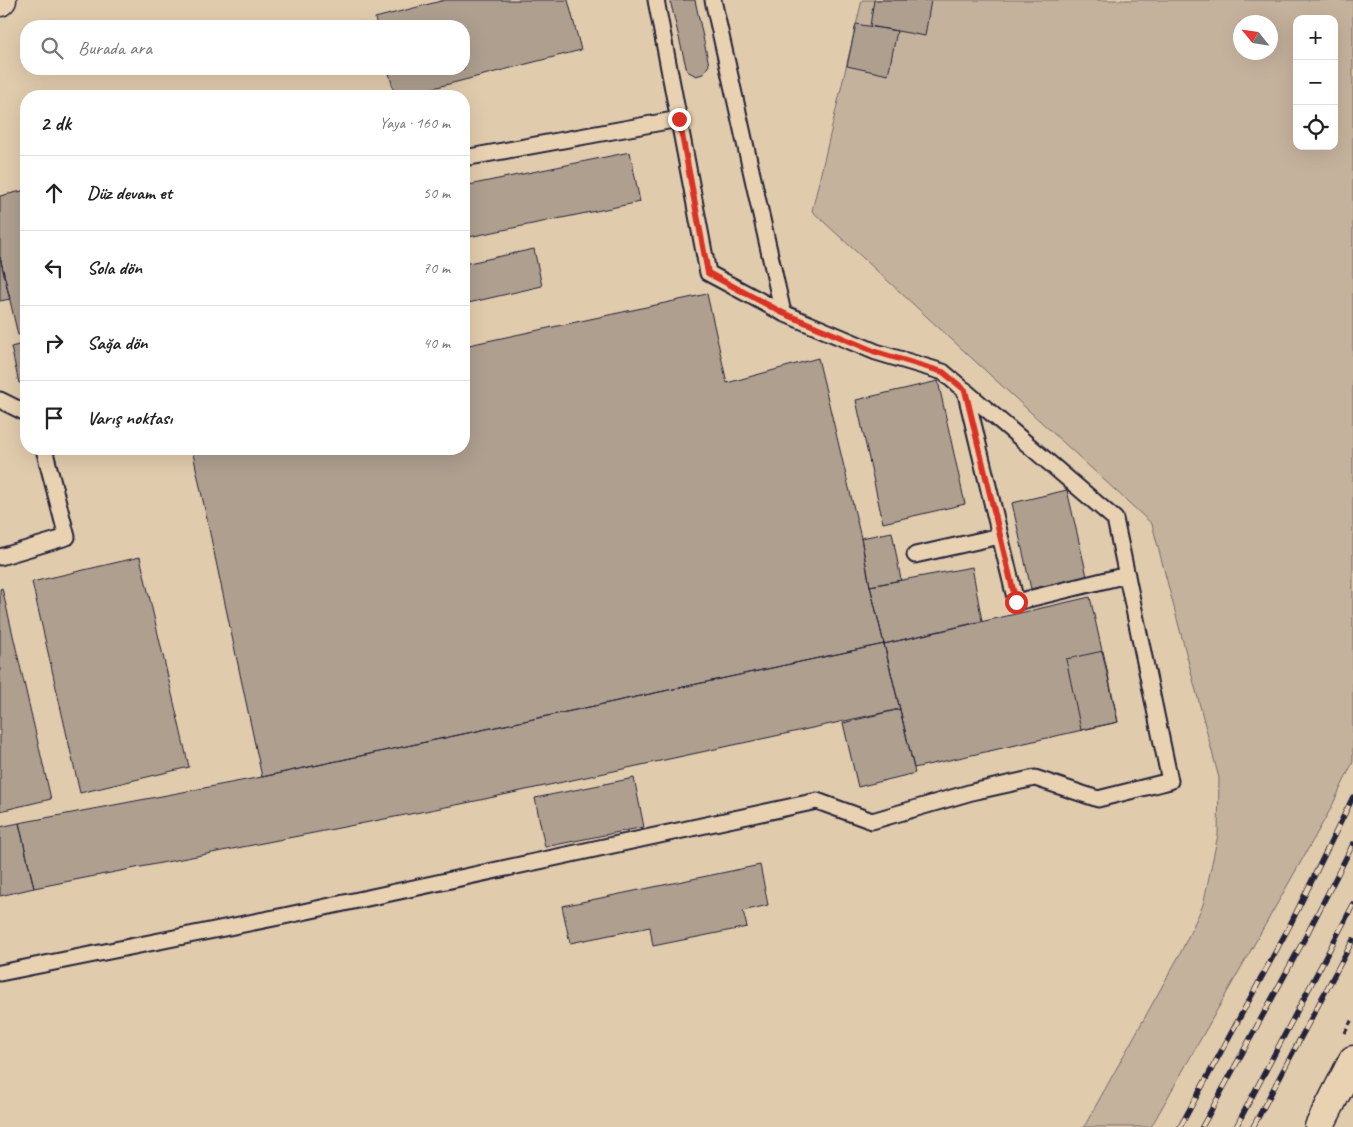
<!DOCTYPE html>
<html lang="tr">
<head>
<meta charset="utf-8">
<style>
	:root { --surface:#fff; --page:#f2f2f2; --text:#222; --muted:#767676; --line:#e0e0e0 }
	body { margin:0; font-family:Caveat,sans-serif; background:var(--page); color:var(--text) }
	.controls { position:absolute; right:15px; top:15px; display:grid; overflow:hidden; border-radius:10px; box-shadow:0 5px 20px #0002 }
	.controls button { width:45px; height:45px; display:grid; place-items:center; padding:0; border:0; border-bottom:1px solid var(--line); background:var(--surface); color:var(--text); font:25px sans-serif }
	.compass { position:absolute; left:1233px; top:15px; width:45px; height:45px; border-radius:50%; background:var(--surface); box-shadow:0 5px 20px #0002; rotate:300deg }
	.stop { position:absolute; width:15px; height:15px; margin:-11px; border:4px solid #d93025; border-radius:50%; background:#fff }
	.stop.end { background:#d93025; border-color:#fff; box-shadow:0 1px 5px #0008 }
	.list { margin:0; padding:0; list-style:none }
	h2 { display:flex; justify-content:space-between; align-items:center; height:65px; margin:0; padding:0 20px; font-size:21px }
	h2 small { font-size:16px; font-weight:400; color:var(--muted) }
	.list li { display:grid; grid-template-columns:32px 1fr auto; gap:15px; align-items:center; box-sizing:border-box; height:75px; padding:0 20px; border-top:1px solid var(--line) }
	.list b { display:block; font-size:19px; white-space:nowrap }
	.list em { font-size:16px; font-style:normal; color:var(--muted) }
	.icon { flex:none; width:28px; height:28px; fill:none; stroke:currentColor; stroke-width:2; stroke-linecap:round; stroke-linejoin:round }
	.map { position:relative; flex:none; width:1353px; height:1127px; overflow:hidden }
	.search { position:absolute; background:var(--surface); box-shadow:0 5px 20px #0002; left:20px; top:20px; width:450px; height:55px; display:flex; align-items:center; gap:12px; box-sizing:border-box; padding:0 18px; border-radius:20px; color:var(--muted); font-size:19px }
	.panel { position:absolute; background:var(--surface); box-shadow:0 5px 20px #0002; left:20px; top:90px; width:450px; height:365px; border-radius:20px }
	.map>svg:first-child { display:block }
</style>
</head>
<body>
<div class="map">
<svg width="1353" height="1127" viewBox="0 0 1353 1127">
	<rect width="100%" height="100%" fill="#e1cbad"/>
	<filter id="ink" filterUnits="userSpaceOnUse"><feTurbulence type="fractalNoise" baseFrequency=".02" numOctaves="2"/><feDisplacementMap in="SourceGraphic" scale="10" xChannelSelector="R" yChannelSelector="G"/><feConvolveMatrix kernelMatrix="1 2 1 2 8 2 1 2 1" color-interpolation-filters="sRGB"/></filter>
	<g filter="url(#ink)">
		<path fill="#c5b29d" stroke="#746a6c" fill-rule="evenodd" d="M 862,0 L 1353,0 L 1353,762 L 1330,810 L 1151,1127 L 1084,1127 L 1180,954 L 1203,905 L 1218,835 L 1219,778 L 1152,524 L 812,211 ZM 1297,19 L 1334,19 L 1334,146 L 1297,146 ZM 1240,22 L 1270,22 L 1270,52 L 1240,52 Z"/>
		<path fill="#ae9f8f" stroke="#22223b" d="M 445,0 L 568,0 L 581,50 L 402,96 L 395,96 L 388,69 L 464,69 L 464,26 L 377,26 L 375,18 Z
			M 670,0 L 695,0 L 709,65 L 703,74 L 696,76 L 687,71 Z
			M 874,0 L 931,0 L 925,36 L 870,26 Z
			M 856,24 L 897,31 L 888,75 L 847,66 Z
			M 630,152 L 640,202 L 464,238 L 464,186 Z
			M 26,190 L 26,333 L 18,335 L 0,257 L 0,196 Z
			M 534,249 L 542,286 L 464,304 L 464,264 Z
			M 0,257 L 10,299 L 0,301 Z
			M 707,294 L 727,383 L 818,358 L 861,538 L 870,586 L 884,644 L 262,777 L 192,449 L 464,449 L 464,346 Z
			M 26,343 L 26,382 L 19,383 L 11,347 Z
			M 938,381 L 965,504 L 883,523 L 856,400 Z
			M 1067,490 L 1087,576 L 1031,589 L 1012,503 Z
			M 892,532 L 901,580 L 870,586 L 861,538 Z
			M 140,557 L 189,767 L 80,793 L 32,582 Z
			M 972,567 L 982,621 L 884,644 L 870,586 Z
			M 2,588 L 51,799 L 0,811 L 0,589 Z
			M 1090,597 L 1118,722 L 914,768 L 884,644 Z
			M 884,644 L 900,709 L 466,803 L 34,888 L 19,823 L 262,777 Z
			M 1103,651 L 1118,722 L 1081,730 L 1066,659 Z
			M 900,709 L 915,773 L 858,787 L 843,723 Z
			M 634,778 L 644,827 L 545,847 L 535,798 Z
			M 19,823 L 34,888 L 0,896 L 0,827 Z
			M 760,865 L 768,905 L 743,911 L 747,927 L 653,946 L 650,927 L 570,943 L 562,906 Z"/>
		<g fill="none" stroke-linecap="round" stroke-linejoin="round">
			<defs>
				<path id="lane" d="M 713,0 L 783,313
					M 464,158 L 679,119
					M 965,390 L 1016,602 L 1127,575
					M 0,400 L 26,413
					M 915,555 L 1000,536
					M 0,557 L 67,537 L 44,449
					M 0,973 L 284,916 L 817,801 L 872,821 L 972,792 L 1035,778 L 1098,799 L 1170,781 L 1115,519 L 943,372 L 876,352 L 783,313 L 708,273 L 656,0"/>
				<path id="street" d="M 0,2 L 2,0"/>
				<path id="secondary" d="M 1319,1127 L 1353,1060"/>
			</defs>
			<use href="#lane" stroke="#22223b" stroke-width="19"/>
			<use href="#street" stroke="#22223b" stroke-width="31"/>
			<use href="#secondary" stroke="#22223b" stroke-width="31"/>
			<path stroke="#22223b" stroke-width="3" stroke-dasharray="5 4" stroke-linecap="butt" d="M 1345,1033 L 1353,1017"/>
			<use href="#lane" stroke="#e9d2b2" stroke-width="15"/>
			<use href="#street" stroke="#e9d2b2" stroke-width="28"/>
			<use href="#secondary" stroke="#e9d2b2" stroke-width="28"/>
			<defs>
				<path id="rail" d="M 1180,1127 L 1289,927 L 1353,797
					M 1202,1127 L 1306,936 L 1353,844
					M 1236,1127 L 1353,905
					M 1253,1127 L 1353,940"/>
			</defs>
			<use href="#rail" stroke="#22223b" stroke-width="5.5"/>
			<use href="#rail" stroke="#e9d2b2" stroke-width="4" stroke-dasharray="11" stroke-linecap="butt"/>
		</g>
	</g>
	<g fill="none" stroke-linecap="round" stroke-linejoin="round" filter="url(#ink)">
		<path stroke="#d93025" stroke-width="6" d="M 679,119 L 708,273 L 783,313 L 876,352 L 943,372 L 965,390 L 1016,602"/>
	</g>
</svg>
<div class="controls">
<button>+</button>
<button>−</button>
<button><svg class="icon" aria-label="locate" viewBox="0 0 24 24"><circle cx="12" cy="12" r="6"/><path d="M12 2v4M12 18v4M2 12h4M18 12h4"/></svg></button>
</div>
<svg class="compass" viewBox="-18 -18 36 36"><path d="M0-13l5 13h-10z" fill="#e53935"/><path d="M0 13l5-13h-10z" fill="#767676"/></svg>
<div class="stop" style="left:1016px;top:602px"></div>
<div class="stop end" style="left:679px;top:119px"></div>
<div class="search"><svg class="icon" aria-label="search" viewBox="0 0 24 24"><circle cx="10" cy="10" r="6"/><path d="M15 15l6 6"/></svg>Burada ara</div>
<section class="panel">
<h2>2 dk<small>Yaya · 160 m</small></h2>
<ul class="list">
<li><svg class="icon" aria-label="ahead" viewBox="0 0 24 24"><path d="M12 20V5M6 11l6-6 6 6"/></svg><div><b>Düz devam et</b></div><em>50 m</em></li>
<li><svg class="icon" aria-label="left" viewBox="0 0 24 24"><path d="M17 20v-9H6M10 6l-5 5 5 5"/></svg><div><b>Sola dön</b></div><em>70 m</em></li>
<li><svg class="icon" aria-label="right" viewBox="0 0 24 24"><path d="M7 20v-9h11M14 6l5 5-5 5"/></svg><div><b>Sağa dön</b></div><em>40 m</em></li>
<li><svg class="icon" aria-label="arrive" viewBox="0 0 24 24"><path d="M6 21V4h12l-3 4 3 4H6"/></svg><div><b>Varış noktası</b></div></li>
</ul>
</section>
</div>
</body>
</html>
